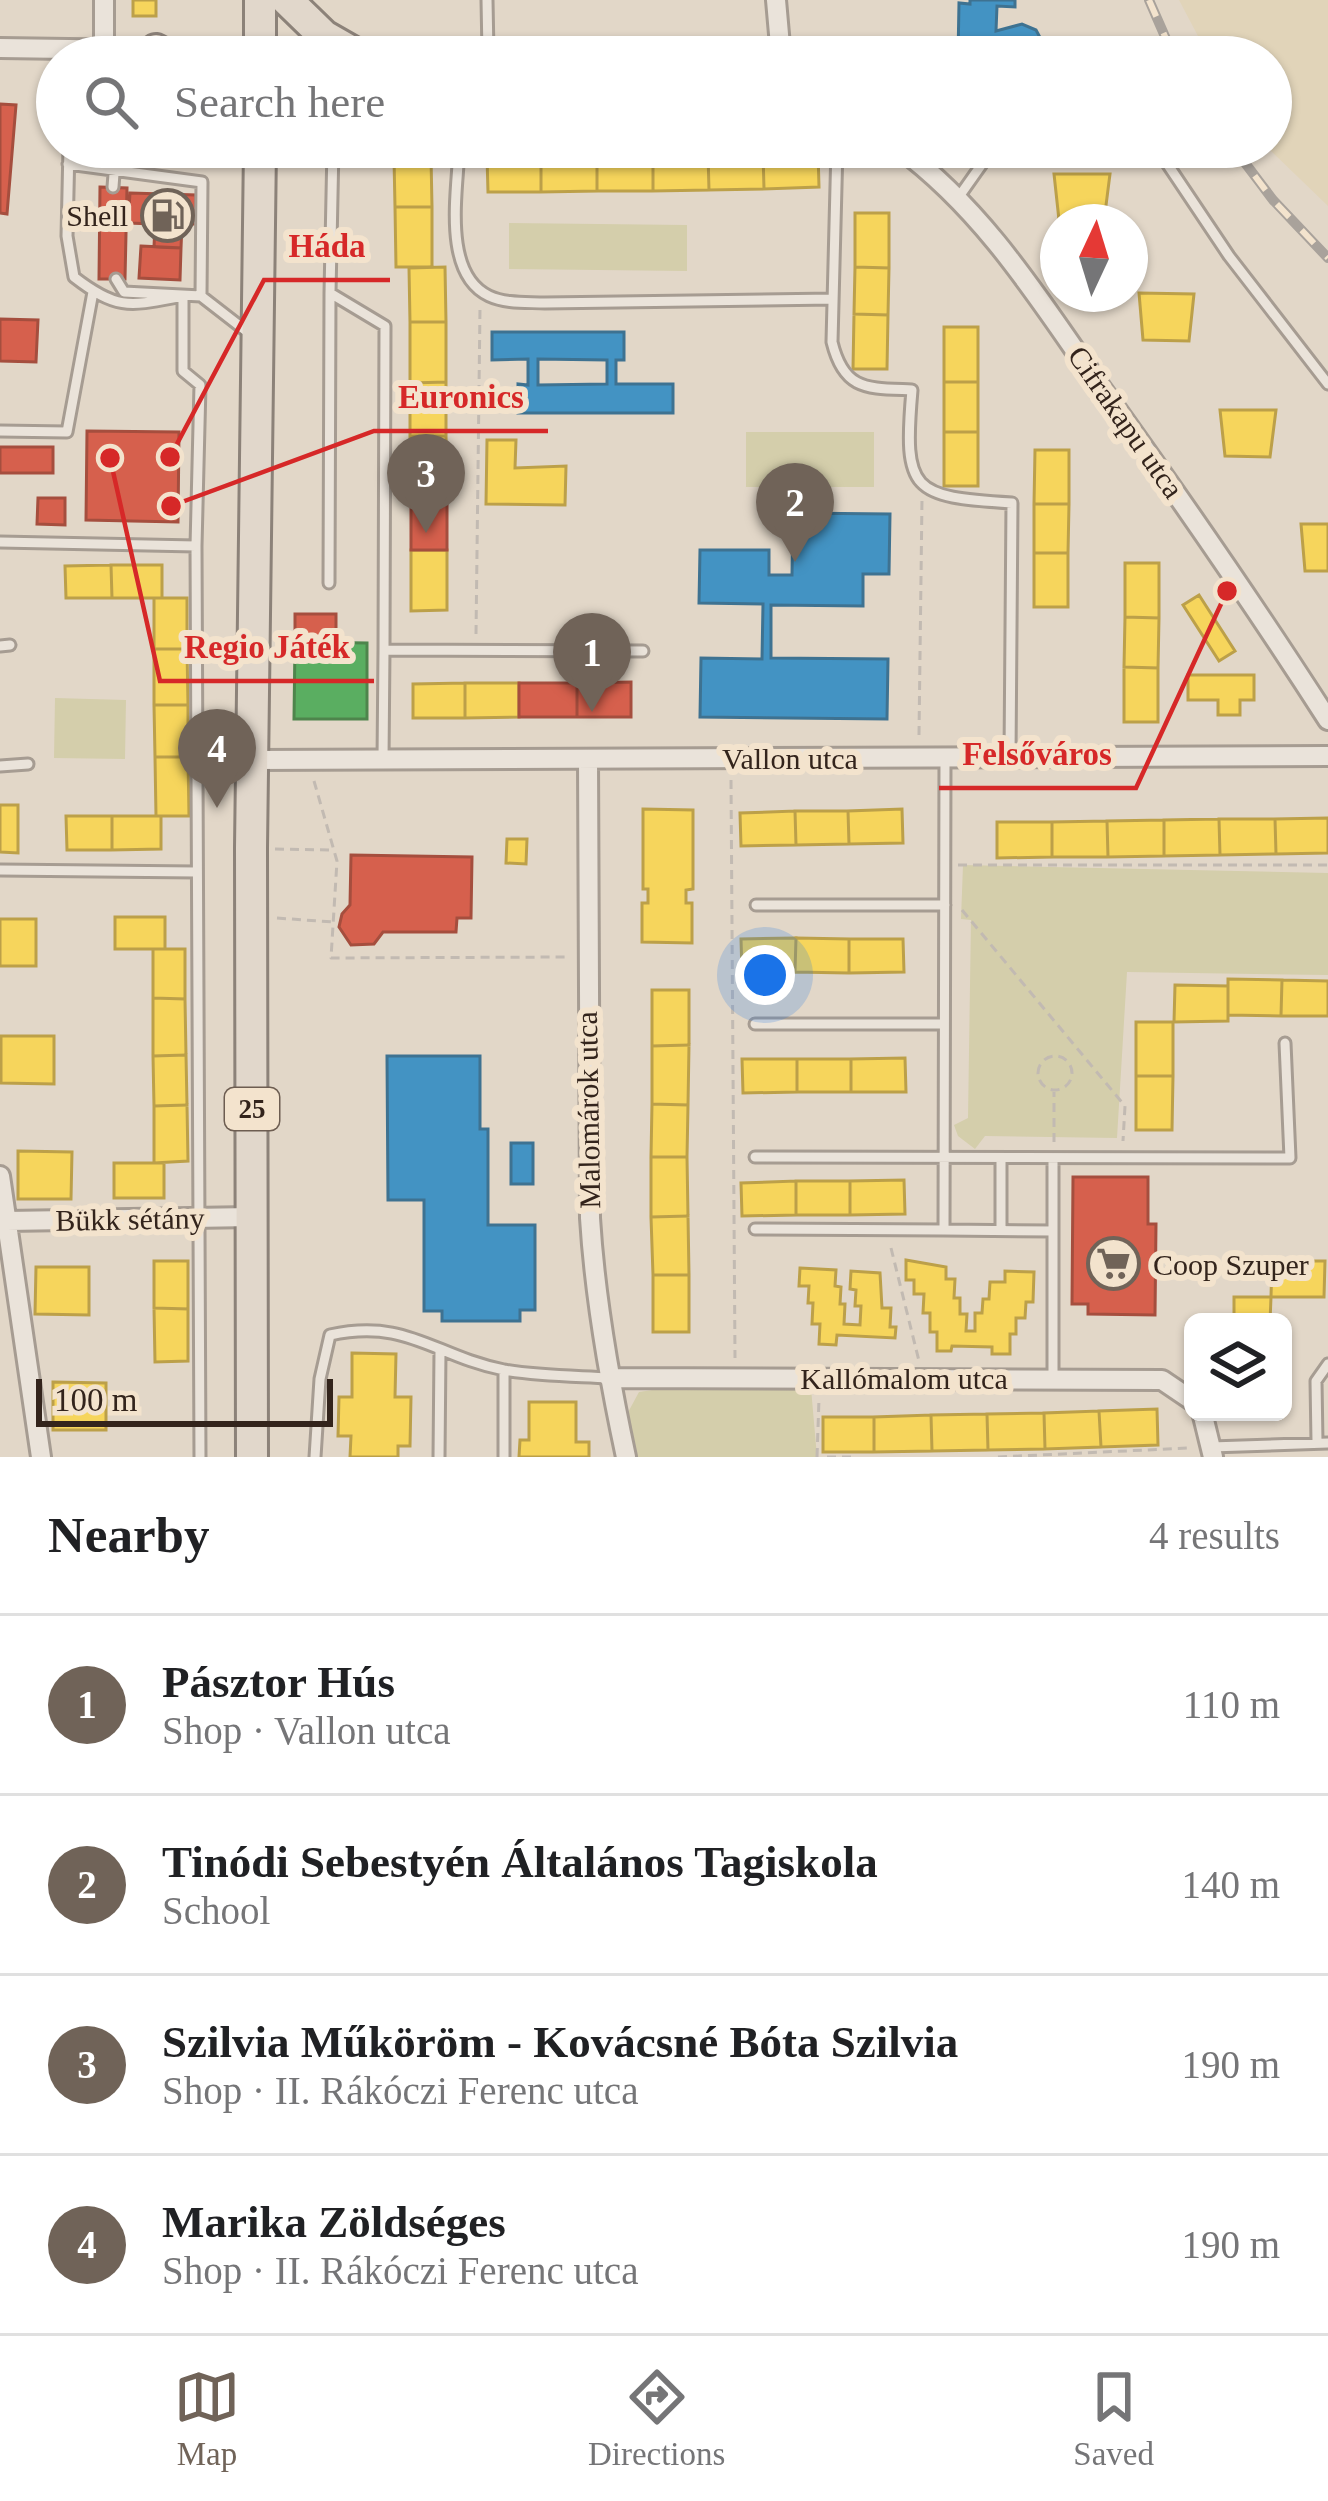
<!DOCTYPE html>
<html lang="en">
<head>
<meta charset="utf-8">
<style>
	:root { --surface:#fff; --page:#f2f2f2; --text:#202124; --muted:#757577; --line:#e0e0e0; --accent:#706358 }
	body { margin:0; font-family:"Times New Roman",serif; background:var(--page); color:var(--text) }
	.controls { position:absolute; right:36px; bottom:36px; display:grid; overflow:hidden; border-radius:18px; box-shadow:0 3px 9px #0004 }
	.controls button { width:108px; height:108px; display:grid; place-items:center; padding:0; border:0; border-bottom:3px solid var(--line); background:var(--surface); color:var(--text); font:60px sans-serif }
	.compass { position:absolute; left:1040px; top:204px; width:108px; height:108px; border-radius:50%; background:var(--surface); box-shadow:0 3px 9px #0004; rotate:4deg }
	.scale { position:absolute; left:36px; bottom:30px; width:297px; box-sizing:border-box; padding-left:12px; border:6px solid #33241c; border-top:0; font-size:33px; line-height:42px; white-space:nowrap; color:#33241c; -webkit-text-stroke:9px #f3e3cd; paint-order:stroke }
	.you { position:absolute; left:765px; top:975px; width:42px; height:42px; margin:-30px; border:9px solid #fff; border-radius:50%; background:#1a73e8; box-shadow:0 0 0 18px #1a73e833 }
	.badge { display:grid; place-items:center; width:78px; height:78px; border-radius:50%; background:var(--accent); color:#fff; font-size:39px; font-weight:700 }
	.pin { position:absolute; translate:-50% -99px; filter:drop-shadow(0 3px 6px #0008) }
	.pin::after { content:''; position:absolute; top:63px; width:42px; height:36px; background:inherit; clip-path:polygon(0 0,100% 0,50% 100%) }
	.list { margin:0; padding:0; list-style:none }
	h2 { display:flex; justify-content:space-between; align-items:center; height:156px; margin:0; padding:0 48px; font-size:51px }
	h2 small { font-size:39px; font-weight:400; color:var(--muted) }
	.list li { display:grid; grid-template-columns:78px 1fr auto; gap:36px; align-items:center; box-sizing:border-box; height:180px; padding:0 48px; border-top:3px solid var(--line) }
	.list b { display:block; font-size:45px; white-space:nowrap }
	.list p { margin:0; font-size:39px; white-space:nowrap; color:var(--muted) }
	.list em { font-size:39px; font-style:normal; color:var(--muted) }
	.icon { flex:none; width:66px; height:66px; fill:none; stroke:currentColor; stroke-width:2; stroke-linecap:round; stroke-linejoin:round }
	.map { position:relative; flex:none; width:1328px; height:1457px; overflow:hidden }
	.search { position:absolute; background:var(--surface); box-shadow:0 3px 9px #0004; left:36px; right:36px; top:36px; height:132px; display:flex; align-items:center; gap:30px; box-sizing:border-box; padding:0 42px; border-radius:66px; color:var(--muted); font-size:45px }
	.sheet { height:876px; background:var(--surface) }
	nav { display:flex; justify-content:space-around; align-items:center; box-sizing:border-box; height:168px; border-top:3px solid var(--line); background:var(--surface); font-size:33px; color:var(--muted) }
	nav a { display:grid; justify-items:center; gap:6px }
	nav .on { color:var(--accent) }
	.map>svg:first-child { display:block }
</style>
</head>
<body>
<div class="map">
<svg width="1328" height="1457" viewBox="0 0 1328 1457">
	<rect width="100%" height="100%" fill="#e2d7c8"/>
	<path fill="#e1d4b9" d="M 1179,0 L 1328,0 L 1328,206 L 1267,147 L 1271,147 L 1271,57 L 1209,57 Z"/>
	<path fill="#d4ceab" d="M 509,223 L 687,225 L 687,271 L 509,269 Z
		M 746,432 L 874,432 L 874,487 L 746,487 Z
		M 55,698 L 126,700 L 125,759 L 54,758 Z
		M 963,865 L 1328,873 L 1328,975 L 1127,972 L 1117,1138 L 985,1136 L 975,1149 L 958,1136 L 954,1125 L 968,1118 L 971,920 L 961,919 Z
		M 672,1387 L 811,1388 L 817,1457 L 633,1457 L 626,1416 L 639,1392 Z"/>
	<path fill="#f6d55c" stroke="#bca049" stroke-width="3" d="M 133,0 L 156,0 L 156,16 L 133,16 Z
		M 818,151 L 819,187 L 764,189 L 763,153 Z
		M 763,153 L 764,189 L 709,190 L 708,154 Z
		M 708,154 L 709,190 L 653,191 L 653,155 Z
		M 653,155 L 653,191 L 597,191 L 597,156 Z
		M 541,156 L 597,156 L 597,191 L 541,192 Z
		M 541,156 L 541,192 L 488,192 L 487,157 Z
		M 431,157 L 432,207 L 395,207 L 394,158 Z
		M 1054,174 L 1110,174 L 1104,221 L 1059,220 Z
		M 395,207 L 432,207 L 432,267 L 396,267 Z
		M 855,213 L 889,213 L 889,268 L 855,267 Z
		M 445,267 L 446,322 L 410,322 L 409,268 Z
		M 855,267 L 889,268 L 888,315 L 854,314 Z
		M 1139,293 L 1194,294 L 1189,341 L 1143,340 Z
		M 854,314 L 888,315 L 887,369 L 853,369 Z
		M 410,322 L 446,322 L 446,382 L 410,383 Z
		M 944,327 L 978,327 L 978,382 L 944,382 Z
		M 446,382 L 446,436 L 410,436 L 410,383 Z
		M 944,382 L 978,382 L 978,432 L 944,432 Z
		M 1220,410 L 1276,410 L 1270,457 L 1225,456 Z
		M 944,432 L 978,432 L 978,486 L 944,486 Z
		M 410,436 L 446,436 L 447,496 L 411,497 Z
		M 487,440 L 516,440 L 515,468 L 566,466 L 565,505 L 486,504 Z
		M 1035,450 L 1069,450 L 1069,504 L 1034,504 Z
		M 1034,504 L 1069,504 L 1068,553 L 1034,553 Z
		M 1301,524 L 1328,524 L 1328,571 L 1305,571 Z
		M 411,550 L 447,550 L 447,610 L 411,611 Z
		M 1034,553 L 1068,553 L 1068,607 L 1034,607 Z
		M 1125,563 L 1159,563 L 1159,618 L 1125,617 Z
		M 111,565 L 162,565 L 162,598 L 112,598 Z
		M 111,565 L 112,598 L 66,598 L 65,566 Z
		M 1199,595 L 1235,651 L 1219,661 L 1183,605 Z
		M 154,598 L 187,598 L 187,649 L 154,649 Z
		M 1125,617 L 1159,618 L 1158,668 L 1124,667 Z
		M 154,649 L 187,649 L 188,705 L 154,705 Z
		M 1124,667 L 1158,668 L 1158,722 L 1124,722 Z
		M 1188,675 L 1254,675 L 1254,700 L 1240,700 L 1240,715 L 1218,715 L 1218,700 L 1188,700 Z
		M 465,683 L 519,683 L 519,717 L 465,718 Z
		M 465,683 L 465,718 L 413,718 L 413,684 Z
		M 154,705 L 188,705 L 188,757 L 155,757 Z
		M 155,757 L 188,757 L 189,816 L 156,816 Z
		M 0,805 L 18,805 L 18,853 L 0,852 Z
		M 643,809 L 693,810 L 693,889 L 686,890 L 686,903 L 692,903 L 692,943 L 642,942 L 642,903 L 648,903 L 648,889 L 643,889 Z
		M 902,809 L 903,843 L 849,844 L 848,811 Z
		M 795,811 L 796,845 L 741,846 L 740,813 Z
		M 795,811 L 848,811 L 849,844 L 796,845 Z
		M 66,816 L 112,816 L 112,850 L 67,850 Z
		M 112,816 L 161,816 L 161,849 L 112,850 Z
		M 1328,818 L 1328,853 L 1276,854 L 1275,819 Z
		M 1219,819 L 1220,855 L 1164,856 L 1164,820 Z
		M 1219,819 L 1275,819 L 1276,854 L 1220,855 Z
		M 1164,820 L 1164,856 L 1108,857 L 1107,821 Z
		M 1107,821 L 1108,857 L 1052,857 L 1052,822 Z
		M 997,822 L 1052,822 L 1052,857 L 997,858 Z
		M 507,839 L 527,839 L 526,864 L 506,863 Z
		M 115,917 L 165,917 L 165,949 L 115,949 Z
		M 0,919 L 36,919 L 36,966 L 0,966 Z
		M 796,938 L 795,972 L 742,973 L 741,939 Z
		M 796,938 L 849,939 L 849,973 L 795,972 Z
		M 849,939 L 903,939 L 904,972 L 849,973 Z
		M 153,949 L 185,949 L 185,999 L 153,998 Z
		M 1228,979 L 1282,980 L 1281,1016 L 1228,1015 Z
		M 1282,980 L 1328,981 L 1328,1016 L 1281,1016 Z
		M 1175,985 L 1228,986 L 1228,1021 L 1174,1022 Z
		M 652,990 L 689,990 L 689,1045 L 652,1046 Z
		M 153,998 L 185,999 L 186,1055 L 153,1056 Z
		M 1136,1022 L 1173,1022 L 1173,1076 L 1136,1076 Z
		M 1,1036 L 54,1036 L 54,1084 L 1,1083 Z
		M 689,1045 L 688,1105 L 652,1104 L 652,1046 Z
		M 186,1055 L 187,1105 L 154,1106 L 153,1056 Z
		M 905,1058 L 906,1092 L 851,1092 L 851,1059 Z
		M 742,1059 L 797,1059 L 797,1092 L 743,1093 Z
		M 797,1059 L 851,1059 L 851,1092 L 797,1092 Z
		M 1136,1076 L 1173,1076 L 1172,1130 L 1136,1130 Z
		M 652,1104 L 688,1105 L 687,1157 L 651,1157 Z
		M 187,1105 L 188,1161 L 154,1163 L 154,1106 Z
		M 18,1151 L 72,1152 L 71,1199 L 18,1199 Z
		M 651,1157 L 687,1157 L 688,1216 L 651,1217 Z
		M 114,1163 L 164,1163 L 164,1198 L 114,1198 Z
		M 904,1180 L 905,1214 L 850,1215 L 850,1181 Z
		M 796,1181 L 796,1215 L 742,1216 L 741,1183 Z
		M 796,1181 L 850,1181 L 850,1215 L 796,1215 Z
		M 688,1216 L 689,1275 L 653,1275 L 651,1217 Z
		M 906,1260 L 946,1267 L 946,1279 L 955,1279 L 954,1298 L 960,1298 L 960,1314 L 967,1314 L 966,1331 L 975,1331 L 975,1313 L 982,1313 L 983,1299 L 989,1299 L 990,1282 L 1005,1282 L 1005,1271 L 1034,1272 L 1033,1302 L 1026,1302 L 1025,1318 L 1016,1318 L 1016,1334 L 1010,1334 L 1010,1354 L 992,1354 L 992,1347 L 952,1346 L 951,1351 L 937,1351 L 937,1332 L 930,1332 L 930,1313 L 923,1313 L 924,1294 L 914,1294 L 914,1280 L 906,1280 Z
		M 154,1261 L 188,1261 L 188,1309 L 154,1308 Z
		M 1272,1261 L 1325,1261 L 1324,1297 L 1271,1297 Z
		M 36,1267 L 89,1267 L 89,1315 L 35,1314 Z
		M 800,1268 L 836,1270 L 835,1286 L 841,1287 L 840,1304 L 845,1304 L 844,1324 L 860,1325 L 861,1306 L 855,1306 L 856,1290 L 850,1289 L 851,1271 L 880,1273 L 882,1308 L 891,1308 L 890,1327 L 896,1327 L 895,1338 L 837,1335 L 836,1345 L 819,1344 L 820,1324 L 812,1324 L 813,1303 L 808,1303 L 809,1286 L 799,1286 Z
		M 653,1275 L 689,1275 L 689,1332 L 653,1332 Z
		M 1234,1297 L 1271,1297 L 1270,1322 L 1234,1322 Z
		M 154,1308 L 188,1309 L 188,1361 L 155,1362 Z
		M 352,1353 L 396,1354 L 395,1397 L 411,1397 L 410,1446 L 398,1446 L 398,1457 L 350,1457 L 351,1436 L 338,1436 L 339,1397 L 352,1397 Z
		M 53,1382 L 106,1383 L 106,1430 L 53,1430 Z
		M 529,1402 L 576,1402 L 576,1442 L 589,1442 L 589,1457 L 519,1457 L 520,1440 L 529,1440 Z
		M 1157,1409 L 1158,1445 L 1101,1447 L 1099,1411 Z
		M 1099,1411 L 1101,1447 L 1045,1449 L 1044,1413 Z
		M 1044,1413 L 1045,1449 L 988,1450 L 987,1414 Z
		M 987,1414 L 988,1450 L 932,1451 L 931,1415 Z
		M 931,1415 L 932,1451 L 874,1452 L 874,1417 Z
		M 823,1417 L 874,1417 L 874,1452 L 823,1452 Z"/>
	<path fill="#d6604d" stroke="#a54e3e" stroke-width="3" d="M 0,104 L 16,105 L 7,214 L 0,213 Z
		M 100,187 L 127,188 L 125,279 L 99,279 Z
		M 130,193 L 196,195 L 195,224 L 182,224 L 181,248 L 154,247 L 155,224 L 128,223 Z
		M 141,246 L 181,248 L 180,280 L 139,278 Z
		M 0,319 L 38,320 L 36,362 L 0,361 Z
		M 87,431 L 179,432 L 178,522 L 86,520 Z
		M 0,447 L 53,447 L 53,473 L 0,473 Z
		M 447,496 L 447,550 L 411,550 L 411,497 Z
		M 38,498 L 65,498 L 65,525 L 37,524 Z
		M 295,614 L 336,614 L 336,643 L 295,642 Z
		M 631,682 L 631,717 L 577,717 L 577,683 Z
		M 519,683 L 577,683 L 577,717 L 519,717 Z
		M 351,855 L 472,857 L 471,918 L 457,918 L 456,932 L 383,932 L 374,944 L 351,945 L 339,927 L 342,914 L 350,905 Z
		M 1073,1177 L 1148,1177 L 1148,1224 L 1156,1224 L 1155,1315 L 1088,1314 L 1088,1304 L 1072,1304 Z"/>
	<path fill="#4393c3" stroke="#3e7291" stroke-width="3" fill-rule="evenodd" d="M 970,0 L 1015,0 L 1015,7 L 997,6 L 996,31 L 1022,24 L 1036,30 L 1043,43 L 1040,57 L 958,57 L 959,3 L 970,4 Z
		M 492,332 L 624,332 L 624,360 L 616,360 L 616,384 L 673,384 L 673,413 L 518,413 L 518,384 L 528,385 L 528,359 L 492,360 ZM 538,359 L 607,360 L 607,384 L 538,385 Z
		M 793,513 L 890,514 L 889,574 L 863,574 L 863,606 L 771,605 L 771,658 L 888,659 L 887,719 L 700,717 L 701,658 L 762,659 L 763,604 L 699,603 L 700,550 L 769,550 L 769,575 L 792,575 Z
		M 387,1056 L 480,1056 L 480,1129 L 488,1129 L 488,1225 L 535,1225 L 535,1310 L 520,1310 L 520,1321 L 442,1321 L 442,1311 L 424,1311 L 424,1200 L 388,1200 Z
		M 511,1143 L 533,1143 L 533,1184 L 511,1184 Z"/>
	<path fill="#5aae61" stroke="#4e854c" stroke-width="3" d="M 295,642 L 367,643 L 367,719 L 294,719 Z"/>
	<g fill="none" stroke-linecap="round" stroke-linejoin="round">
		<defs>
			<path id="lane" d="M 487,0 L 488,53
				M 69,147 L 67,236 L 74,277 C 118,311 130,306 183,296
				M 333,147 L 330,293 L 385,326 L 384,650
				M 459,147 C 458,189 441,273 489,296 C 506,304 527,302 545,303 L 833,299
				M 837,147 L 832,342 C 844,391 867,388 912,390 C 903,492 912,497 1012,503 L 1010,757
				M 1156,147 L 1229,256 L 1328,384
				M 68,164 L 202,182 L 201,296
				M 113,187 L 116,147
				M 958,198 L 994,147
				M 116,279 L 124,292 L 201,296 L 250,334
				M 183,296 L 183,371 L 200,385 L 196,546 L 200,1457
				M 0,431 L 67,432 L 93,292
				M 0,542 L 196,546
				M 329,583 L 330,293
				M 0,646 L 10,645
				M 945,757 L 944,1230 L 1053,1231 L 1053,1377
				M 383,760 L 384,650 L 643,651
				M 0,766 L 28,764
				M 0,870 L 196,872
				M 756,905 L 945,905
				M 755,1024 L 944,1024
				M 755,1157 L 1290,1158 L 1285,1043
				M 755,1229 L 944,1230
				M 1001,1230 L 1001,1158
				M 1053,1231 L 1053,1158
				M 1317,1442 L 1316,1381 L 1328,1364
				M 1211,1447 L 1328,1443
				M 315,1457 L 320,1379 L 330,1335 C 407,1318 434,1356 504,1370 C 538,1376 575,1376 609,1378
				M 439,1457 L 440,1351
				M 504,1457 L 504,1370"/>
			<path id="street" d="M 104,0 L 104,49
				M 776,0 L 781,57
				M 0,48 L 610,57
				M 898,147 C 984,210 1039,299 1099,385 C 1178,495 1255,606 1328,720
				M 588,759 L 590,1218 C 595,1299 609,1378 626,1457
				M 252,760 L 1328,756
				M 0,1176 L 41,1457
				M 7,1221 L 252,1217
				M 609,1378 L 1162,1380 L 1193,1401
				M 1202,1412 L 1213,1457"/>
			<path id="primary" d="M 260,0 L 260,57
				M 287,0 L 324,36 L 352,52 L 344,57
				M 156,50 L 169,57
				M 252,1457 L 251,848 L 260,147"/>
		</defs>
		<use href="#lane" stroke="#a69c92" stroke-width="15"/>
		<use href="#street" stroke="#a69c92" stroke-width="24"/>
		<use href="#primary" stroke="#8c8279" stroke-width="36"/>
		<path stroke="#c2bab2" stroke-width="3" stroke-dasharray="9 6" stroke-linecap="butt" d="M 476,634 L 480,308
			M 919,735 L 922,499
			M 731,780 L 735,1358
			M 314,781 L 337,861 L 331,958 L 567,957
			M 275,849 L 331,850
			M 958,865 L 1328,865
			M 962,910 L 1125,1106 L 1123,1141
			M 277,918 L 333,922
			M1038 1073a17 17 0 1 1 34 0a17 17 0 1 1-34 0Z
			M 1054,1142 L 1054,1092
			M 891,1248 L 919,1361
			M 817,1457 L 819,1399
			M 827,1457 L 857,1457
			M 998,1457 L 1188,1448"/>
		<use href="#lane" stroke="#eae3da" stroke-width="9"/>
		<use href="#street" stroke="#eae3da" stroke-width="18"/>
		<use href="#primary" stroke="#e1d7cb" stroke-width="30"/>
		<defs>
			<path id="rail" d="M 1149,0 L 1174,57
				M 1233,147 L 1273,200 L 1328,258"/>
		</defs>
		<use href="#rail" stroke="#a9a29b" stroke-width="10"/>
		<use href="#rail" stroke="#f3e3cd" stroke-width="6" stroke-dasharray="18" stroke-linecap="butt"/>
	</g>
	<defs>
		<symbol id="fuel-ring" viewBox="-11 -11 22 22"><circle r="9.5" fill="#f3e3cd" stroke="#706358" stroke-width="1.5"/><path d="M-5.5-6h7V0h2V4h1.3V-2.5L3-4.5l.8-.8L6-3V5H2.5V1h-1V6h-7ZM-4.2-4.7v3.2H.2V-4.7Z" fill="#706358"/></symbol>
		<symbol id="supermarket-ring" viewBox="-11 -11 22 22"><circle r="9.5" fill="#f3e3cd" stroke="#706358" stroke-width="1.5"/><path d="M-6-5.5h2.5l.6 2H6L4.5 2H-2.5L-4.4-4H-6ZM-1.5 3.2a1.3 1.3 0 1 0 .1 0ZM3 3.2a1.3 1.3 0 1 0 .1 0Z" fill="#706358"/></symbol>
	</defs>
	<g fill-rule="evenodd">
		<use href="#fuel-ring" x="138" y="186" width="59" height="59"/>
		<use href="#supermarket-ring" x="1084" y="1234" width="59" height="59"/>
	</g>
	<g text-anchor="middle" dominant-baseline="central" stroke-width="12" stroke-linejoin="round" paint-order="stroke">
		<rect fill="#f3e3cd" stroke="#6d5d51" stroke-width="3" x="225" y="1088" width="54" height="42" rx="9"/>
		<g font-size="27" font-weight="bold" fill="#33241c">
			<text x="252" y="1109">25</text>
		</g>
		<g font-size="30" fill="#33241c" stroke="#f3e3cd" text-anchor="end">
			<text x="128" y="215">Shell</text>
			<text x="1153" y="1264" text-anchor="start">Coop Szuper</text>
		</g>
		<g font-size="30" fill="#33241c" stroke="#f3e3cd">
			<text transform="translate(1126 422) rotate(55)">Cifrakapu utca</text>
			<text x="790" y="758">Vallon utca</text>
			<text transform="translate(588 1110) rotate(-91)">Malomárok utca</text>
			<text transform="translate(130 1219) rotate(-1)">Bükk sétány</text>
			<text x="904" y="1378">Kallómalom utca</text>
		</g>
	</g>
	<path fill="none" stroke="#d62828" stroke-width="4.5" d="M170 457L264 280H390M171 506L374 431H548M110 458L160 681H374M1227 591L1136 788H939"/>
	<g fill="#d62828" stroke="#f3e3cd" stroke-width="4.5">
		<circle cx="170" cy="457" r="12"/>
		<circle cx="171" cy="506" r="12"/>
		<circle cx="110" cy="458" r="12"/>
		<circle cx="1227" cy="591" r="12"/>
	</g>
	<g font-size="33" text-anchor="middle" font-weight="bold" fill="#d62828" stroke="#f3e3cd" stroke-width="12" stroke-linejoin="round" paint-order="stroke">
		<text x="327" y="257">Háda</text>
		<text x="461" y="408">Euronics</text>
		<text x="267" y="658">Regio Játék</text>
		<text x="1037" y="765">Felsőváros</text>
	</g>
</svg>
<div class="controls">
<button><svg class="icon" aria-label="layers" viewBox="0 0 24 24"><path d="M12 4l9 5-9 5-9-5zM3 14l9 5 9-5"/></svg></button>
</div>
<svg class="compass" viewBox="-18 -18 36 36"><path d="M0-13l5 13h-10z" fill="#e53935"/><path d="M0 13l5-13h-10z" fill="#757577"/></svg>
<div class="scale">100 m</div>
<div class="you"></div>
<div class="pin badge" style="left:592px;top:712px">1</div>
<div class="pin badge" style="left:795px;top:562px">2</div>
<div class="pin badge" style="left:426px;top:533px">3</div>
<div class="pin badge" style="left:217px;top:808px">4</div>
<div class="search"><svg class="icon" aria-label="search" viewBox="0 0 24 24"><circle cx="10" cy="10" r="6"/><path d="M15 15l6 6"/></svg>Search here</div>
</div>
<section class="sheet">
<h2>Nearby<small>4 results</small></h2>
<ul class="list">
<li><span class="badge">1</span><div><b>Pásztor Hús</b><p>Shop · Vallon utca</p></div><em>110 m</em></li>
<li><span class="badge">2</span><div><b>Tinódi Sebestyén Általános Tagiskola</b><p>School</p></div><em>140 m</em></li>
<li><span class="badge">3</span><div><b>Szilvia Műköröm - Kovácsné Bóta Szilvia</b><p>Shop · II. Rákóczi Ferenc utca</p></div><em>190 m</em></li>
<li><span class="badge">4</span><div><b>Marika Zöldséges</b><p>Shop · II. Rákóczi Ferenc utca</p></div><em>190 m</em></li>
</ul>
</section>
<nav>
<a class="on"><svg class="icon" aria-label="map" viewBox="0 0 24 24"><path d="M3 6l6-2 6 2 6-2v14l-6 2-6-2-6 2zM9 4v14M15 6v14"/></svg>Map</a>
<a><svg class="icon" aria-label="directions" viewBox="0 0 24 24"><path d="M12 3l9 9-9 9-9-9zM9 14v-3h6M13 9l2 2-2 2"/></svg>Directions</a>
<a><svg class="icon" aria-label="saved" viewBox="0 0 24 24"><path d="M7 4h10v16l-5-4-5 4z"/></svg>Saved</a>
</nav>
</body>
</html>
